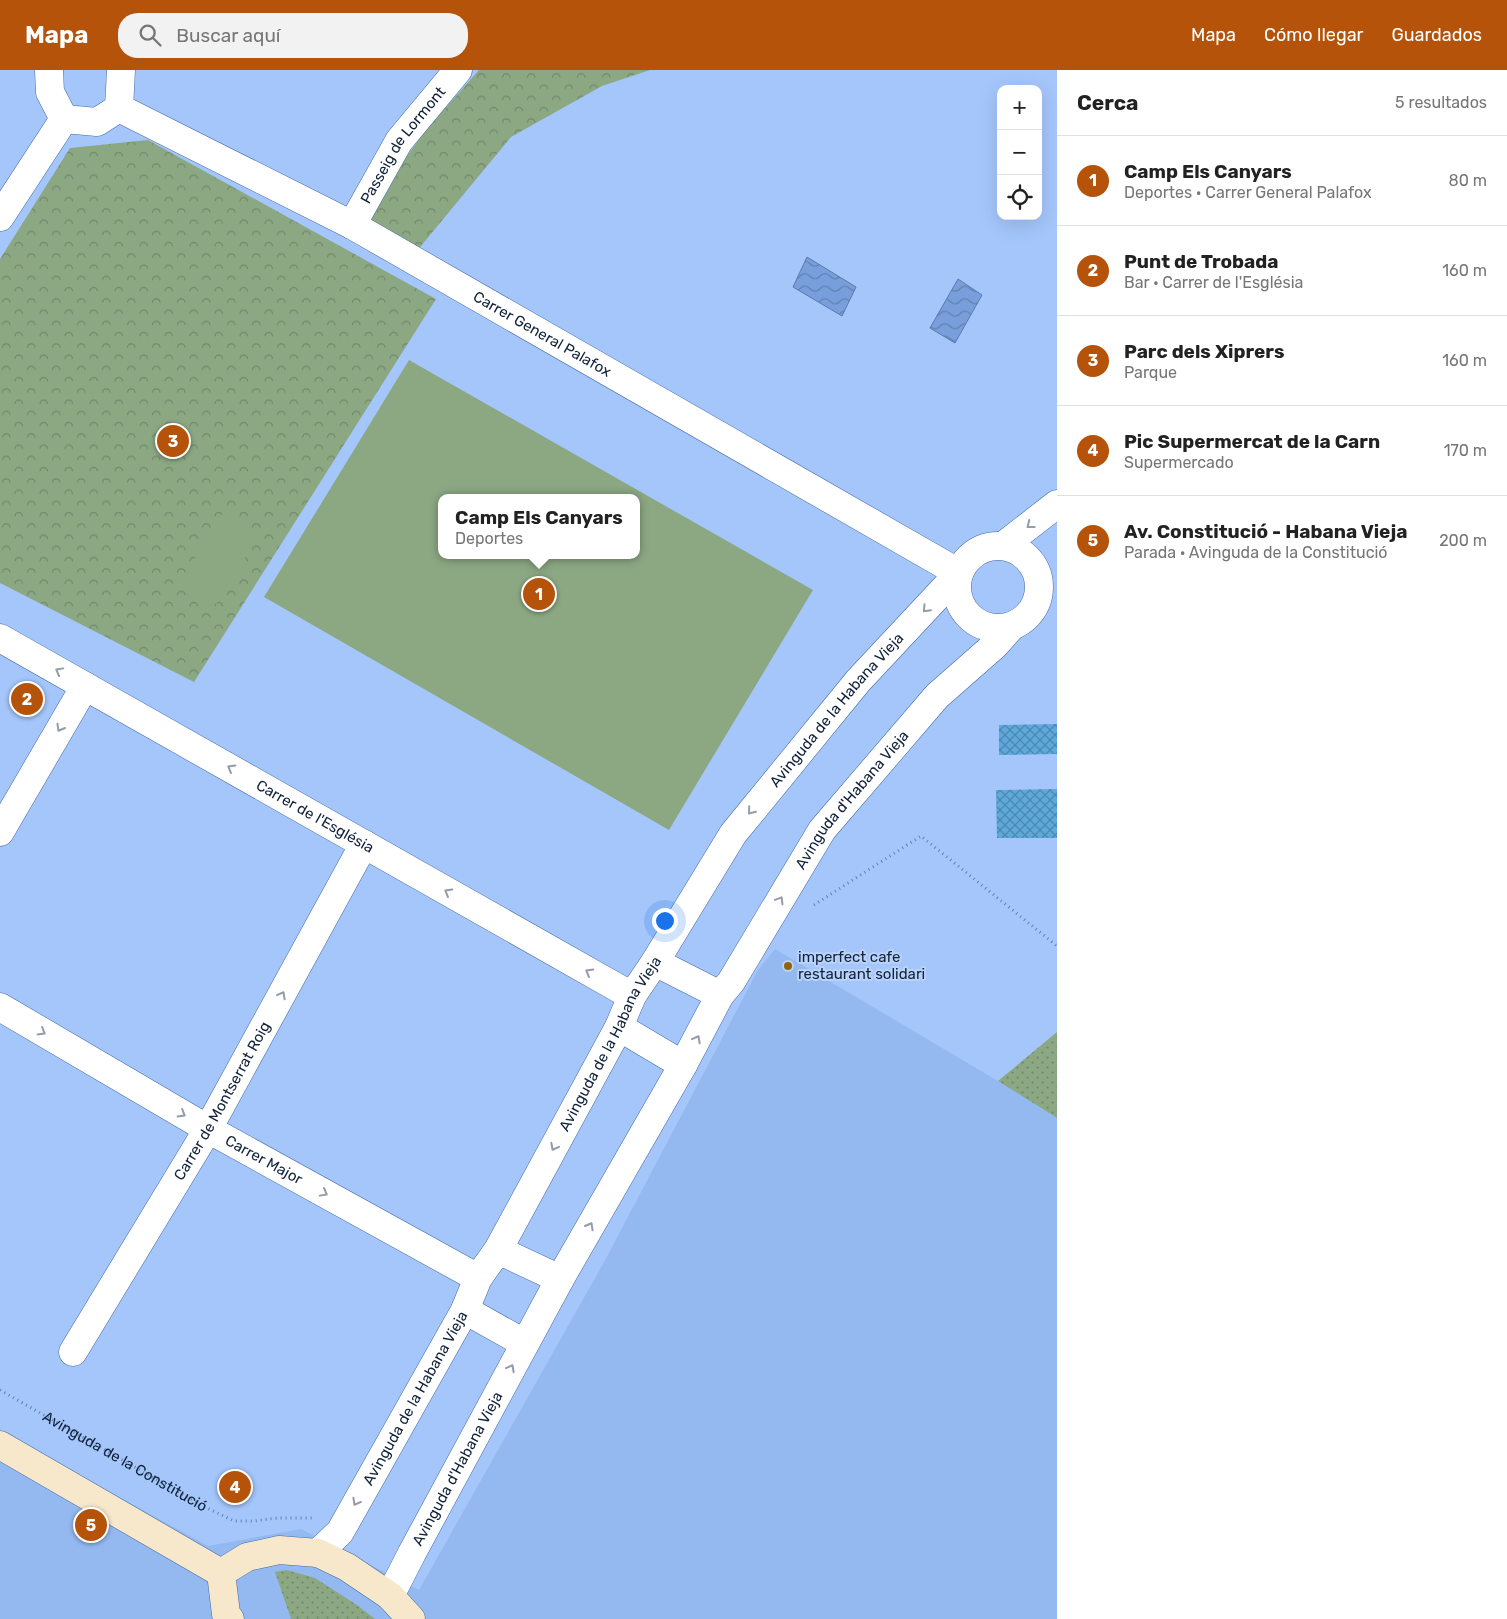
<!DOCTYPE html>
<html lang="es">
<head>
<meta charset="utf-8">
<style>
	:root { --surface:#fff; --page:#f2f2f2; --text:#222; --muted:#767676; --line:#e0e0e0; --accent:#b45309 }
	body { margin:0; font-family:Rubik,sans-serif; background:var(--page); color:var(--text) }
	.controls { position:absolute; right:15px; top:15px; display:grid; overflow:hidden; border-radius:10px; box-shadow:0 5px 20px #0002 }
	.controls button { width:45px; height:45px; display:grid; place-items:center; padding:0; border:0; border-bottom:1px solid var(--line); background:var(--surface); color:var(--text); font:25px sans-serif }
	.you { position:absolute; left:664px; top:850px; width:18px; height:18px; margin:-12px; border:4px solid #fff; border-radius:50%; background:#1a73e8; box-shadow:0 0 0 8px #1a73e833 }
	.badge { display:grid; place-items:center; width:32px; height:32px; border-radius:50%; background:var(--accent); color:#fff; font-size:16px; font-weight:700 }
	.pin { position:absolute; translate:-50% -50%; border:2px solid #fff; box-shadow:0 1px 5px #0006 }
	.popup { position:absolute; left:438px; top:424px; width:202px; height:65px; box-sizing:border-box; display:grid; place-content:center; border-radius:10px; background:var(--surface); filter:drop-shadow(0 1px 4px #0005); font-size:16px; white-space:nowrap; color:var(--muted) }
	.popup b { font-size:19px; color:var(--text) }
	.popup::after { content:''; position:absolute; left:50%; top:100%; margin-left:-10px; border:10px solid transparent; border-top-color:var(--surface) }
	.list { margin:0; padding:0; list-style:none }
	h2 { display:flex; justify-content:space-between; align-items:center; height:65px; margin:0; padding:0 20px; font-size:21px }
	h2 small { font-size:16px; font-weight:400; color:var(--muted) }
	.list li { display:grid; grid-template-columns:32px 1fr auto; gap:15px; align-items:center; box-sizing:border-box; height:90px; padding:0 20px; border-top:1px solid var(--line) }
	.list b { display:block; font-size:19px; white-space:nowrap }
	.list p { margin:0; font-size:16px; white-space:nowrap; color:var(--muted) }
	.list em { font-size:16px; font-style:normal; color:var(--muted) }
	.icon { flex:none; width:28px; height:28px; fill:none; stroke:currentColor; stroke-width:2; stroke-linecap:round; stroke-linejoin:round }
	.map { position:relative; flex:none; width:1057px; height:1549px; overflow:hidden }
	header { display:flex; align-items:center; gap:30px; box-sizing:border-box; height:70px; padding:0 25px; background:var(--accent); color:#fff }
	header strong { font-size:24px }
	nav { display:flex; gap:28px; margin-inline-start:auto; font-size:18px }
	.search { width:350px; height:45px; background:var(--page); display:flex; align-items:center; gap:12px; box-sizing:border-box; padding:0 18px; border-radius:20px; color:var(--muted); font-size:19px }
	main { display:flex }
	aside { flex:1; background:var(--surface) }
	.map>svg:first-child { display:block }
</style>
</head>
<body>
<header>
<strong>Mapa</strong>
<div class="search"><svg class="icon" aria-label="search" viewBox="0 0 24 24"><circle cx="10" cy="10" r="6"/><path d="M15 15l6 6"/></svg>Buscar aquí</div>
<nav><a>Mapa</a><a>Cómo llegar</a><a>Guardados</a></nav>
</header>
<main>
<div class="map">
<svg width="1057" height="1549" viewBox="0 0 1057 1549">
	<defs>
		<pattern id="grass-dots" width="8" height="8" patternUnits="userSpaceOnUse" patternTransform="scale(1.25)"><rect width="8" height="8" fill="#8ca883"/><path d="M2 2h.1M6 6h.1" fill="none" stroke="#71886c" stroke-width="1.8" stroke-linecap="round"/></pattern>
		<pattern id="park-crowns" width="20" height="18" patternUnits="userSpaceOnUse" patternTransform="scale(1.25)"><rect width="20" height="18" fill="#8ca883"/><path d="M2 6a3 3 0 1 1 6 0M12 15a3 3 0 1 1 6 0" fill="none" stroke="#71886c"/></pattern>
		<pattern id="water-waves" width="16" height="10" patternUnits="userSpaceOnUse" patternTransform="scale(1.25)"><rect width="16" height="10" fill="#789fdb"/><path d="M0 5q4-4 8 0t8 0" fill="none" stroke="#6181b3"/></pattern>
		<pattern id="building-cross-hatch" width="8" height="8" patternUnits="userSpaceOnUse" patternTransform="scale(1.25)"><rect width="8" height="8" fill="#5ea9da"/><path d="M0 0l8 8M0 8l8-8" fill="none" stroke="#4c89b2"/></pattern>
	</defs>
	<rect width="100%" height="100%" fill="#a4c6fb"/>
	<path fill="#94b9f1" d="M 775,879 L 998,1011 L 1057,1048 L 1057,1549 L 0,1549 L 0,1361 L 208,1476 L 301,1459 L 419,1520 L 603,1194 L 758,900 Z"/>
	<path fill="url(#grass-dots)" d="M 1057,962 L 1057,1048 L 998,1011 Z
		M 287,1500 L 315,1508 L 357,1535 L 375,1549 L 291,1549 L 275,1502 Z"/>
	<path fill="url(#park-crowns)" d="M 479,0 L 650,0 L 602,16 L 511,67 L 416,182 L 361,150 L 425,61 Z
		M 148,70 L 436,229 L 194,612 L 0,513 L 0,189 L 70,78 Z"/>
	<path fill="#8ca883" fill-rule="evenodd" d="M 409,290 L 813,520 L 669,760 L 264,527 ZM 442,428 L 636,428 L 636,485 L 442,485 Z
		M 223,443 L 259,466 L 216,534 L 180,511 Z"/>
	<path fill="url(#water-waves)" stroke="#597aab" d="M 807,187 L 856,217 L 842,246 L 793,217 Z
		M 958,209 L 982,225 L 955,273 L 930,258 Z"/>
	<path fill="url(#building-cross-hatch)" d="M 1057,654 L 1057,684 L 999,685 L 999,655 Z
		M 1057,719 L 1057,768 L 997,768 L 996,720 Z"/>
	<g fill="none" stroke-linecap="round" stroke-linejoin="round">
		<defs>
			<g id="street">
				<path d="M 49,0 L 50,22 L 64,49"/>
				<path id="s2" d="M 119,38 L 352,155 L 959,503"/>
				<path d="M 119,38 L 121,0"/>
				<path d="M 64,49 L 97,52 L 119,38"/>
				<path d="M 0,147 L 64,49"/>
				<path id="s3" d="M 352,155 L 399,71 L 458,0"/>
				<path d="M 1003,476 L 1057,434"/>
				<circle cx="998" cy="517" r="41"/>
				<path id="s4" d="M 0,568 L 632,926"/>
				<path d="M 0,762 L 85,616"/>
				<path d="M 655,892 L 720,925"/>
				<path id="s5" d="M 0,937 L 208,1059 L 478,1208"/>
				<path d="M 619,957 L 683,995"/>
				<path d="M 498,1180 L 560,1209"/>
				<path d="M 465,1240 L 524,1273"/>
				<path id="s6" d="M 73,1282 L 208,1059 L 364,774"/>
				<path id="s7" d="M 318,1483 L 340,1462 L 465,1240 L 478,1208 L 498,1180 L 619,957 L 632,926 L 655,892 L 733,764 L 858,611 L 959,503"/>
				<path id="s8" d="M 390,1526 L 412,1483 L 560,1209 L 683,995 L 720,925 L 731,912 L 822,760 L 937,626 L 995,575 L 1011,557"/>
			</g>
			<path id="secondary" d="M 0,1375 L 221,1503
				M 221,1503 L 247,1487 L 279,1480 L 318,1483 L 347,1497 L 390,1526 L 411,1549
				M 221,1503 L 226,1544 L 230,1549"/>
		</defs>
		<use href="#street" stroke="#4369a4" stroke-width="29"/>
		<use href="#secondary" stroke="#4369a4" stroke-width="29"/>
		<g stroke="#6680a9" stroke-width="3" stroke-dasharray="1 4" stroke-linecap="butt">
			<path d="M 814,835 L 921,766 L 1057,876"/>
			<path id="s1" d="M 0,1320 L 203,1436 L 234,1451 L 254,1451 L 277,1448 L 313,1448"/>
		</g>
		<use href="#street" stroke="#fff" stroke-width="28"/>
		<use href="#secondary" stroke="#f8e8cb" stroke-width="28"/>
	</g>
	<defs><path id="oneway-chevron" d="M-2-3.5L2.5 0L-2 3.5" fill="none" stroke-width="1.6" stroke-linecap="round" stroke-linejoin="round" transform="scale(1.25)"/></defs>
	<g stroke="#949ca7">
		<use href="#oneway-chevron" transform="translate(1030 455) rotate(142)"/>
		<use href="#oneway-chevron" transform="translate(926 539) rotate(133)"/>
		<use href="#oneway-chevron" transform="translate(59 601) rotate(-151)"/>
		<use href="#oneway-chevron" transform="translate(60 658) rotate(120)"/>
		<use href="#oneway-chevron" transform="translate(231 698) rotate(-150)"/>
		<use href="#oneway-chevron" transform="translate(751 741) rotate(129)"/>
		<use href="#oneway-chevron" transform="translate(448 822) rotate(-150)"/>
		<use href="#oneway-chevron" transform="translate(780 830) rotate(-59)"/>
		<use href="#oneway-chevron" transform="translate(589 902) rotate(-150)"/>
		<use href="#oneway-chevron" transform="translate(282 925) rotate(-61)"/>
		<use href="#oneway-chevron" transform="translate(42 962) rotate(31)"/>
		<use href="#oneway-chevron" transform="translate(697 969) rotate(-62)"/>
		<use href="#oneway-chevron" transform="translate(182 1044) rotate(31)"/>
		<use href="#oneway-chevron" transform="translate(554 1077) rotate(118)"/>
		<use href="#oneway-chevron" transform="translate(324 1123) rotate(29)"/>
		<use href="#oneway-chevron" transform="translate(590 1156) rotate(-60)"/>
		<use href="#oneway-chevron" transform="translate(511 1298) rotate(-62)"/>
		<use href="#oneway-chevron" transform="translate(356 1432) rotate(119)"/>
	</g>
	<circle fill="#8f640b" stroke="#b9d3fb" stroke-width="2" cx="788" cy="896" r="5"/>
	<g text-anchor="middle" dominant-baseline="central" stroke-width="4" stroke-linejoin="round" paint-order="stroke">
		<g font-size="15" fill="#12223b" stroke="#b9d3fb">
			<text stroke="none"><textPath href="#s3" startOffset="95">Passeig de Lormont</textPath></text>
			<text stroke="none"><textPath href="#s2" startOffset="480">Carrer General Palafox</textPath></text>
			<text stroke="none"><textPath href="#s7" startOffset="994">Avinguda de la Habana Vieja</textPath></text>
			<text stroke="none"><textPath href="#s8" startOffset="922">Avinguda d'Habana Vieja</textPath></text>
			<text stroke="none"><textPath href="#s4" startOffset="362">Carrer de l'Església</textPath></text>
			<text stroke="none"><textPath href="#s7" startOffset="589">Avinguda de la Habana Vieja</textPath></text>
			<text stroke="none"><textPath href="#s6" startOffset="292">Carrer de Montserrat Roig</textPath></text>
			<text stroke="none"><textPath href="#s5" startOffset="305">Carrer Major</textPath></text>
			<text stroke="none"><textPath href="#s7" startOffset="184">Avinguda de la Habana Vieja</textPath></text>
			<text stroke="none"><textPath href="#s1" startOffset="144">Avinguda de la Constitució</textPath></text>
			<text stroke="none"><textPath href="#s8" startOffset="144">Avinguda d'Habana Vieja</textPath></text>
		</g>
		<g font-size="15" fill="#12223b" stroke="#b9d3fb" text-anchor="start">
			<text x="798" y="887">imperfect cafe<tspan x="798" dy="17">restaurant solidari</tspan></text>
		</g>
	</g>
</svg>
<div class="controls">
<button>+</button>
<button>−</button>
<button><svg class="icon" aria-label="locate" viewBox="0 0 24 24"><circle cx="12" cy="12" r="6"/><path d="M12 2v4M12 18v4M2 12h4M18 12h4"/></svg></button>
</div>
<div class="you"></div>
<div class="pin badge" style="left:539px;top:524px">1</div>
<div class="popup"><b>Camp Els Canyars</b>Deportes</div>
<div class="pin badge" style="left:27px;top:629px">2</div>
<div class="pin badge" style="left:173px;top:371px">3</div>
<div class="pin badge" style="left:235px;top:1417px">4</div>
<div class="pin badge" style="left:91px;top:1455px">5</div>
</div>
<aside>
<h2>Cerca<small>5 resultados</small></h2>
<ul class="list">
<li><span class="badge">1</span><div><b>Camp Els Canyars</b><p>Deportes · Carrer General Palafox</p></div><em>80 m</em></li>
<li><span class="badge">2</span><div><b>Punt de Trobada</b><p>Bar · Carrer de l'Església</p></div><em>160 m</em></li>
<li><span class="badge">3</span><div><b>Parc dels Xiprers</b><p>Parque</p></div><em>160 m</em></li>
<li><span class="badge">4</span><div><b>Pic Supermercat de la Carn</b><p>Supermercado</p></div><em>170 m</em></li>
<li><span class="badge">5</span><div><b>Av. Constitució - Habana Vieja</b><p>Parada · Avinguda de la Constitució</p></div><em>200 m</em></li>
</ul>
</aside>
</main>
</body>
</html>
